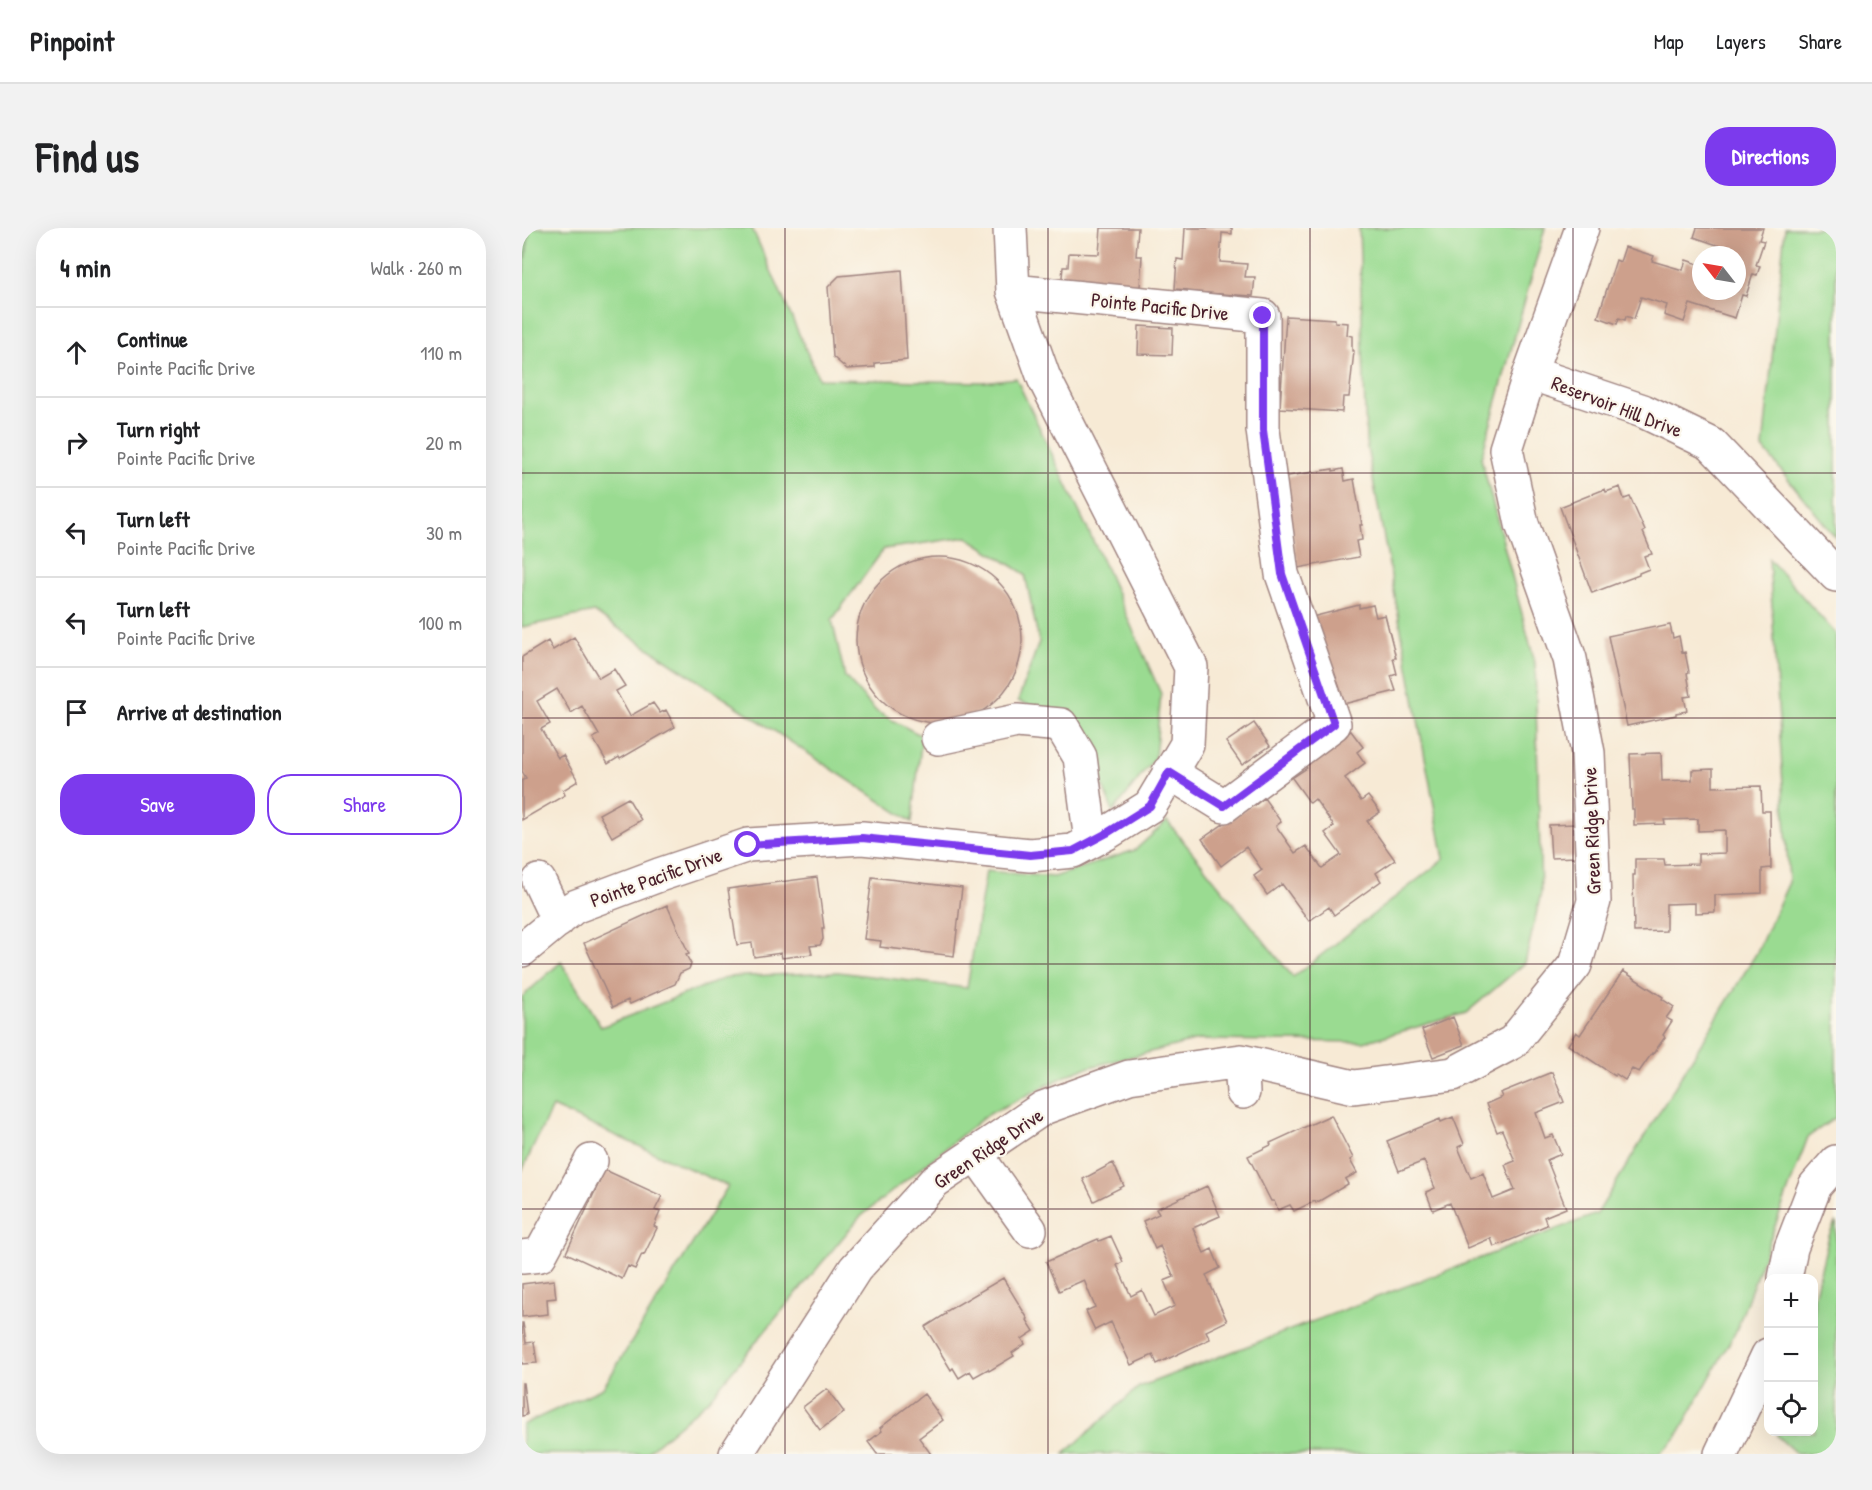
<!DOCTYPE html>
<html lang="en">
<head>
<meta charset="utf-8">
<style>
	:root { --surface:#fff; --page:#f2f2f2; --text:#202124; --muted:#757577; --line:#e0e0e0; --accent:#7c3aed }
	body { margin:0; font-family:"Patrick Hand",sans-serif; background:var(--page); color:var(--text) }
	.controls { position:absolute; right:18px; bottom:18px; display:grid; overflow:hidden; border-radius:12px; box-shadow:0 6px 24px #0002 }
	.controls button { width:54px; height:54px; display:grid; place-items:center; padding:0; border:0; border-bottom:2px solid var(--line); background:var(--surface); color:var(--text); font:30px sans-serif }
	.compass { position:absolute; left:1170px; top:18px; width:54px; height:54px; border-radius:50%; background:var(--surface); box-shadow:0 6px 24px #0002; rotate:301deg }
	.stop { position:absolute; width:18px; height:18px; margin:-14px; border:4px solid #7c3aed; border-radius:50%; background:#fff }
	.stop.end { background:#7c3aed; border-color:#fff; box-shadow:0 2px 6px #0008 }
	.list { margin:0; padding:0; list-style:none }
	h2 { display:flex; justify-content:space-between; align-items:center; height:78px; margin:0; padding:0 24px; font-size:26px }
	h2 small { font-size:20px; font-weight:400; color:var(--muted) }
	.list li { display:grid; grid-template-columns:39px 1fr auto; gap:18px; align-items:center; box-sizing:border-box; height:90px; padding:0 24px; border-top:2px solid var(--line) }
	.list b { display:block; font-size:22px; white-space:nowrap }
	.list p { margin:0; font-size:20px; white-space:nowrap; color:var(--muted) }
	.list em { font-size:20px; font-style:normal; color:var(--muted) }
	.actions { display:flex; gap:12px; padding:18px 24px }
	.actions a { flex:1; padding:14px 0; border:2px solid var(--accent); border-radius:24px; text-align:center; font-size:21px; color:var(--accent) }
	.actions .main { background:var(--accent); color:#fff }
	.icon { flex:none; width:33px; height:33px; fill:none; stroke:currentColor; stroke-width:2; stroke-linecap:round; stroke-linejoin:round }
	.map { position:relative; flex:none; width:1314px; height:1226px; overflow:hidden; border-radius:24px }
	header { display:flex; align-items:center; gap:36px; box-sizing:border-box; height:84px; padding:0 30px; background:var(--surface); border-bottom:2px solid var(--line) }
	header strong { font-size:28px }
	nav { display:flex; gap:33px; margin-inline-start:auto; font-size:21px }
	.intro { display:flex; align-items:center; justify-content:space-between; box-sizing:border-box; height:144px; padding:0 36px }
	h1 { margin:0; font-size:42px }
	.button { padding:15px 27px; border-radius:24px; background:var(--accent); color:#fff; font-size:21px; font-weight:700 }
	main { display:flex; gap:36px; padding:0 36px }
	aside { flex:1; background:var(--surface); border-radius:24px; box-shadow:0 6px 24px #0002 }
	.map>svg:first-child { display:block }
</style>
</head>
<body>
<header>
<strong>Pinpoint</strong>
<nav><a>Map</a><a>Layers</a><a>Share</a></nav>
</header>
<div class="intro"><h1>Find us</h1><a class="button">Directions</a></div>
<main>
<aside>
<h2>4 min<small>Walk · 260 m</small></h2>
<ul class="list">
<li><svg class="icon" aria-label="ahead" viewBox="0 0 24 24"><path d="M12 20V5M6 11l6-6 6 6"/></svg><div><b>Continue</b><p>Pointe Pacific Drive</p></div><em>110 m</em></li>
<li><svg class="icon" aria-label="right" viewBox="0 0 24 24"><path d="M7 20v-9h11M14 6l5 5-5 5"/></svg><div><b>Turn right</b><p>Pointe Pacific Drive</p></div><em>20 m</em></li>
<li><svg class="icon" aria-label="left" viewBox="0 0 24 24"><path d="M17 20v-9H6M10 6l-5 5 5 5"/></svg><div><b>Turn left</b><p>Pointe Pacific Drive</p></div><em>30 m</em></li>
<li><svg class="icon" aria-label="left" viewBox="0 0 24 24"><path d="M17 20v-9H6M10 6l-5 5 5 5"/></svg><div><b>Turn left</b><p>Pointe Pacific Drive</p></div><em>100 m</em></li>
<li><svg class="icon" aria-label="arrive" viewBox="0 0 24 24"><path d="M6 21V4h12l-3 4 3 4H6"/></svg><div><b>Arrive at destination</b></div></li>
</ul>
<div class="actions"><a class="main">Save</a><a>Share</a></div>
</aside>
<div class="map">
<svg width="1314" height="1226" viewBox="0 0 1314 1226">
	<rect width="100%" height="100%" fill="#fbf7ec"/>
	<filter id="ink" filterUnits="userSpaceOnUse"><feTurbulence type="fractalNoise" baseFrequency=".0167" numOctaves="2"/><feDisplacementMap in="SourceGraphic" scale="12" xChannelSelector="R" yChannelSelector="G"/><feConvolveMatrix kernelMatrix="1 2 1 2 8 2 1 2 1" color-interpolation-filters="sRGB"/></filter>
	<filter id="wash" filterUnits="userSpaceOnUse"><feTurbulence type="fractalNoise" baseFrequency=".008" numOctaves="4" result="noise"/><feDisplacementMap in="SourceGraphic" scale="24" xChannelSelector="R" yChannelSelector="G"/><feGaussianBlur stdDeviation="1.35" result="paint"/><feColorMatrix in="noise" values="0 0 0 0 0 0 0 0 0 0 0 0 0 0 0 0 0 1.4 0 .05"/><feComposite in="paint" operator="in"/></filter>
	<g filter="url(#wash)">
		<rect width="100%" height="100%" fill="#f7ead5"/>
		<path fill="#9adb91" stroke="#727d5e" stroke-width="1.5" d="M 8,0 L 230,0 L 297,151 L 461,154 L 494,150 L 582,336 L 639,466 L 633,530 L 591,584 L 556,494 L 496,473 L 517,414 L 503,346 L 445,309 L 362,321 L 310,392 L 323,449 L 355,484 L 400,508 L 390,594 L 72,384 L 0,399 L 0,55 Z
			M 837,0 L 1023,0 L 959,230 L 1013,435 L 1019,665 L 1003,735 L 944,785 L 842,814 L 676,812 L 556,842 L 465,887 L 337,990 L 186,1172 L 123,1226 L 0,1226 L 0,1197 L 81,1160 L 206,958 L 30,879 L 0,943 L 0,769 L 39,734 L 79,799 L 206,749 L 316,744 L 445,760 L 464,643 L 532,649 L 613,622 L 645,593 L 771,749 L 922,631 L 844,214 Z
			M 1263,0 L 1314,0 L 1314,310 L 1241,220 Z
			M 1247,331 L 1314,406 L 1314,889 L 1286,909 L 1214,1103 L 1154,1210 L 1137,1226 L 542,1226 L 617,1159 L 1075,986 L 1234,726 L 1267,654 Z
			M 1314,993 L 1314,1226 L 1275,1226 L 1255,1208 L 1256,1204 L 1292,1204 L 1292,1069 L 1307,1008 Z"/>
		<path fill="#7bbb7b" stroke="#626d53" stroke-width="1.5" d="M 0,0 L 8,0 L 0,55 Z"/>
		<g id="blocks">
			<path fill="#cda08c" d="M 579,0 L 616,0 L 614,28 L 620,28 L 618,59 L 539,59 L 541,39 L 546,39 L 547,25 L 577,26 Z
				M 663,0 L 710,0 L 710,6 L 700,5 L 698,34 L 725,36 L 723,49 L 733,49 L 731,68 L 666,64 L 666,62 L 653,61 L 655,31 L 661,32 Z
				M 1175,0 L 1241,0 L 1237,12 L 1242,13 L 1234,37 L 1238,38 L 1235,47 L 1231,46 L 1224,68 L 1220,67 L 1213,90 L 1168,76 L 1162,94 L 1142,87 L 1145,77 L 1119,69 L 1112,91 L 1104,88 L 1103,92 L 1097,90 L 1095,96 L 1076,89 L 1094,32 L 1098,34 L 1103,19 L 1132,28 L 1130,33 L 1161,42 L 1164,32 L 1179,37 L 1179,63 L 1215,63 L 1215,27 L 1196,27 L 1198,18 L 1172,9 Z
				M 380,42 L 385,132 L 353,135 L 353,139 L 325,141 L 311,129 L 306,59 L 317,48 Z
				M 764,88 L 813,91 L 813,94 L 826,95 L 825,107 L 830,108 L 830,123 L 832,123 L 827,169 L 821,169 L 820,184 L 758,180 Z
				M 617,98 L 651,100 L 650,127 L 616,126 Z
				M 811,241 L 811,243 L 821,241 L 823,253 L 832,251 L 840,297 L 838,297 L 840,312 L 834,313 L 837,329 L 776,340 L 760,249 Z
				M 1098,259 L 1102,271 L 1108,269 L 1123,303 L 1121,304 L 1130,326 L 1122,328 L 1127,341 L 1117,345 L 1117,347 L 1070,365 L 1038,279 L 1083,261 L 1084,264 Z
				M334 412a83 83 0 1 1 166 0a83 83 0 1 1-166 0Z
				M 837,377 L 837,380 L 851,377 L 854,389 L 863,387 L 874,430 L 871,430 L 875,446 L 869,448 L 874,463 L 813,478 L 790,389 Z
				M 1148,397 L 1151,410 L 1157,408 L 1160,425 L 1163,424 L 1167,444 L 1165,445 L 1169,468 L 1162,469 L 1165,483 L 1154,485 L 1154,487 L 1105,498 L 1086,408 L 1133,398 L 1134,400 Z
				M 52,409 L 77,450 L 92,441 L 103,458 L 94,463 L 108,488 L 131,475 L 138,485 L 144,482 L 153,499 L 98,531 L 97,529 L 86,536 L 71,510 L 77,507 L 60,478 L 49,485 L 35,461 L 15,473 L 28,496 L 19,501 L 36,530 L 41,527 L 56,553 L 41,562 L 43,567 L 0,592 L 0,553 L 4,550 L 0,543 L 0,429 L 26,413 L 31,422 Z
				M 732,495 L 748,518 L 720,537 L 704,514 Z
				M 829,503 L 841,519 L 835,524 L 843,535 L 823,550 L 839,573 L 846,568 L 858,584 L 845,593 L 873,632 L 854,645 L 859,653 L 812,687 L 807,679 L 787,693 L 760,656 L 745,667 L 732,648 L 740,642 L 724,619 L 699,638 L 680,611 L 730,576 L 732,578 L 742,570 L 759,594 L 754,598 L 773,625 L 784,618 L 800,640 L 819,627 L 803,605 L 812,598 L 793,571 L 788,575 L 770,550 L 785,540 L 783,537 Z
				M 1139,525 L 1140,553 L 1170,552 L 1170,542 L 1191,541 L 1191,559 L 1239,558 L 1240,583 L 1248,583 L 1249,640 L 1240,641 L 1240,665 L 1193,667 L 1193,684 L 1173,685 L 1173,675 L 1144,676 L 1144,703 L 1112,704 L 1111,647 L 1113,647 L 1113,631 L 1142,631 L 1143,637 L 1176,636 L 1176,626 L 1203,625 L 1203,602 L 1176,603 L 1176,591 L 1142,592 L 1143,596 L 1112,597 L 1112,581 L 1110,581 L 1108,526 Z
				M 106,570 L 119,592 L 90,609 L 77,586 Z
				M 1053,596 L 1054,629 L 1029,630 L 1027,597 Z
				M 295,649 L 302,700 L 300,700 L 301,711 L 298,717 L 288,718 L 290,726 L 260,730 L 259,725 L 232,729 L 230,715 L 215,717 L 206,661 Z
				M 350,649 L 440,660 L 432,728 L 358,719 L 359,713 L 342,711 Z
				M 145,677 L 167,726 L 164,727 L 169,736 L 167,741 L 158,745 L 153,756 L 108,776 L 106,772 L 91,779 L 62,715 Z
				M 1101,743 L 1141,769 L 1140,771 L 1152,779 L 1144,790 L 1150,793 L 1141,807 L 1143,809 L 1131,826 L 1130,825 L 1117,844 L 1110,841 L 1103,852 L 1094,846 L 1093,848 L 1046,817 L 1054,804 L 1058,807 Z
				M 931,789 L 942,817 L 911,829 L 900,802 Z
				M 1030,844 L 1042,874 L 1014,885 L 1023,910 L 1031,907 L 1039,926 L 1025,932 L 1044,980 L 1022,989 L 1025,997 L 972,1019 L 969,1010 L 946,1020 L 928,975 L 911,982 L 904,964 L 913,960 L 902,933 L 877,943 L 865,913 L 918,891 L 919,894 L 931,889 L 942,916 L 936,919 L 949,950 L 961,945 L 971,971 L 993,962 L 983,937 L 993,933 L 980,902 L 975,904 L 964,876 L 980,869 L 978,865 Z
				M 809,887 L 831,930 L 828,932 L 835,945 L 823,951 L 826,956 L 794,975 L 793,973 L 772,983 L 768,977 L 756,982 L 752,973 L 749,973 L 726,928 L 749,917 L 748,915 Z
				M 591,935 L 602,958 L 572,973 L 561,951 Z
				M 83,942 L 140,968 L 133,982 L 138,984 L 132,998 L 135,1000 L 122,1027 L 120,1026 L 113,1041 L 106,1038 L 100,1051 L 44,1025 Z
				M 685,958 L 698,988 L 671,1000 L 682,1025 L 690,1021 L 698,1040 L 684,1047 L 705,1093 L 684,1103 L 688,1111 L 635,1136 L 631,1127 L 609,1137 L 589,1094 L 573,1102 L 564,1083 L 573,1079 L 562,1052 L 537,1063 L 524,1034 L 576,1011 L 577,1013 L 589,1008 L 601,1034 L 595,1037 L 609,1068 L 620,1062 L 632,1088 L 653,1078 L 642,1053 L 652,1049 L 638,1018 L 633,1021 L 621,993 L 637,986 L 634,981 Z
				M 481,1050 L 506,1091 L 505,1092 L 512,1103 L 500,1111 L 503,1116 L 490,1125 L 492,1128 L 467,1143 L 466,1141 L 452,1149 L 448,1143 L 437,1150 L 431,1140 L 429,1142 L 403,1099 L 424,1086 L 423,1084 Z
				M 32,1052 L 34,1070 L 25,1071 L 26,1086 L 0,1089 L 0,1056 Z
				M 0,1095 L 1,1095 L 4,1115 L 12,1114 L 15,1135 L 0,1136 Z
				M 0,1155 L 1,1155 L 5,1187 L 0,1188 Z
				M 305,1161 L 322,1184 L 298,1202 L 281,1179 Z
				M 402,1166 L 421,1192 L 397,1210 L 409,1226 L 355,1226 L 346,1214 L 360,1203 L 358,1200 Z"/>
		</g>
	</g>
	<g filter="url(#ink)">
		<use href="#blocks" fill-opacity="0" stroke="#a08480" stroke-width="1.5"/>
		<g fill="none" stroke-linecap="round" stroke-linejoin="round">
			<defs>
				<path id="minor" d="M 1060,0 L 1008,145 L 1121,183 L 1189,216 L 1314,347
					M 491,63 L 741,88 L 741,202 L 760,346 L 812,496 L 702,578 L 647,544
					M 416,510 L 495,493 L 539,497 L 558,529 L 569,613
					M 17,653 L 36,693
					M 0,722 L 52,679 L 137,647 L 226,617 L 340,610 L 508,627 L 551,623 L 585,605 L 628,578 L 665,516 L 669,439 L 522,150 L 491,63 L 488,0
					M 719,833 L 721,864
					M 453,925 L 508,1002
					M 0,1029 L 18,1027 L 69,933
					M 1263,1050 L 1269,1020 L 1293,958 L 1314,934
					M 214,1226 L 333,1041 L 413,953 L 521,880 L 607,849 L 719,833 L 832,859 L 931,846 L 991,814 L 1053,737 L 1072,673 L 1066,525 L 1048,431 L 1000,296 L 984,221 L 1008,145
					M 1199,1226 L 1246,1127"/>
			</defs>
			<use href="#minor" stroke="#a08480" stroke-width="36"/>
			<use href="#minor" stroke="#fff" stroke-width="33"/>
		</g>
	</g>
	<g fill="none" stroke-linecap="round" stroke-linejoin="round" filter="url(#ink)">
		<path stroke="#7c3aed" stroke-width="8" d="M 226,617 L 340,610 L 508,627 L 551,623 L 585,605 L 628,578 L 647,544 L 702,578 L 812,496 L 760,346 L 741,202 L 741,88"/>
	</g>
	<path fill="none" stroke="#4a1f2b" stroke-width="1.5" stroke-opacity="0.55" d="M 263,0 L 263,1226M 526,0 L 526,1226M 788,0 L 788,1226M 1051,0 L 1051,1226M 0,245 L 1314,245M 0,490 L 1314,490M 0,736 L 1314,736M 0,981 L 1314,981"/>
	<g text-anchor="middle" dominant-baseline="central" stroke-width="4.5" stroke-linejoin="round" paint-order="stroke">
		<g font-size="20" fill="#4a1f2b" stroke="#fbf7ec">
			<text transform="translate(638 78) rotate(6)">Pointe Pacific Drive</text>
			<text transform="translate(1095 178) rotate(21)">Reservoir Hill Drive</text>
			<text transform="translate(1069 603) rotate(-92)">Green Ridge Drive</text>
			<text transform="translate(134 649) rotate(-20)">Pointe Pacific Drive</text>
			<text transform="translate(466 920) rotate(-34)">Green Ridge Drive</text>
		</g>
	</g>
</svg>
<div class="controls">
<button>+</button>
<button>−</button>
<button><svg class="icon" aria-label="locate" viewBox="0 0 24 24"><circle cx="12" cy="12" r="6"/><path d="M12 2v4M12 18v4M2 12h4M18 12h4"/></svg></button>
</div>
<svg class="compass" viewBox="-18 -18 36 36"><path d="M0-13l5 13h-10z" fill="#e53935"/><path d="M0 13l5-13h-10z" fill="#757577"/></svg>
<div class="stop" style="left:226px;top:617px"></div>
<div class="stop end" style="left:741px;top:88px"></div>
</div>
</main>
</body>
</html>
